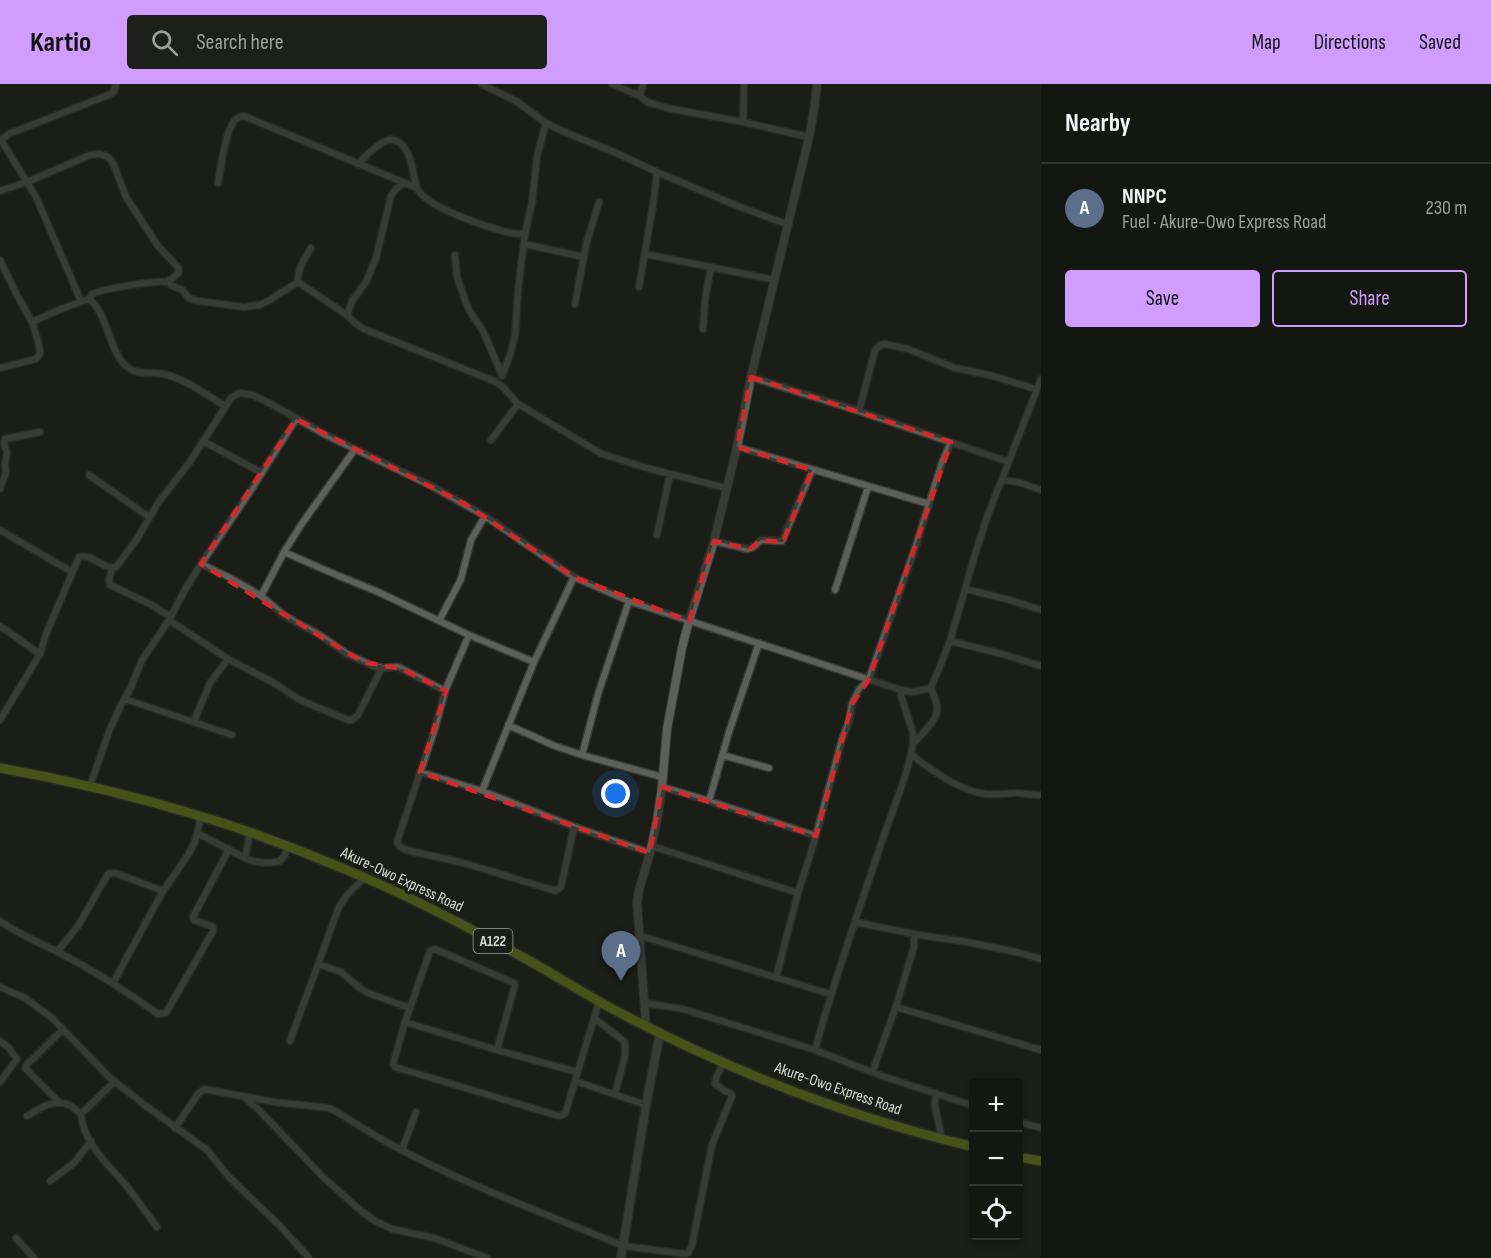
<!DOCTYPE html>
<html lang="en">
<head>
<meta charset="utf-8">
<style>
	:root { --surface:#141611; --page:#1d1f1a; --text:#f1f3f6; --muted:#9d9f9f; --line:#333531; --accent:#d09dfe }
	body { margin:0; font-family:"Sofia Sans Condensed",sans-serif; background:var(--page); color:var(--text) }
	.controls { position:absolute; right:18px; bottom:18px; display:grid; overflow:hidden; border-radius:6px; box-shadow:0 3px 9px #0003 }
	.controls button { width:54px; height:54px; display:grid; place-items:center; padding:0; border:0; border-bottom:2px solid var(--line); background:var(--surface); color:var(--text); font:30px sans-serif }
	.you { position:absolute; left:616px; top:710px; width:21px; height:21px; margin:-15px; border:4px solid #fff; border-radius:50%; background:#1a73e8; box-shadow:0 0 0 9px #1a73e833 }
	.badge { display:grid; place-items:center; width:39px; height:39px; border-radius:50%; background:var(--accent); color:#fff; font-size:20px; font-weight:700 }
	.pin { position:absolute; translate:-50% -50px; filter:drop-shadow(0 2px 3px #0008) }
	.pin::after { content:''; position:absolute; top:32px; width:21px; height:18px; background:inherit; clip-path:polygon(0 0,100% 0,50% 100%) }
	.list { margin:0; padding:0; list-style:none }
	h2 { display:flex; justify-content:space-between; align-items:center; height:78px; margin:0; padding:0 24px; font-size:26px }
	h2 small { font-size:20px; font-weight:400; color:var(--muted) }
	.list li { display:grid; grid-template-columns:39px 1fr auto; gap:18px; align-items:center; box-sizing:border-box; height:90px; padding:0 24px; border-top:2px solid var(--line) }
	.list b { display:block; font-size:22px; white-space:nowrap }
	.list p { margin:0; font-size:20px; white-space:nowrap; color:var(--muted) }
	.list em { font-size:20px; font-style:normal; color:var(--muted) }
	.actions { display:flex; gap:12px; padding:18px 24px }
	.actions a { flex:1; padding:14px 0; border:2px solid var(--accent); border-radius:6px; text-align:center; font-size:21px; color:var(--accent) }
	.actions .main { background:var(--accent); color:#111 }
	.icon { flex:none; width:33px; height:33px; fill:none; stroke:currentColor; stroke-width:2; stroke-linecap:round; stroke-linejoin:round }
	.map { position:relative; flex:none; width:1041px; height:1174px; overflow:hidden }
	header { display:flex; align-items:center; gap:36px; box-sizing:border-box; height:84px; padding:0 30px; background:var(--accent); color:#111 }
	header strong { font-size:28px }
	nav { display:flex; gap:33px; margin-inline-start:auto; font-size:21px }
	.search { width:420px; height:54px; background:var(--page); display:flex; align-items:center; gap:15px; box-sizing:border-box; padding:0 21px; border-radius:6px; color:var(--muted); font-size:22px }
	main { display:flex }
	aside { flex:1; background:var(--surface) }
	.map>svg:first-child { display:block }
</style>
</head>
<body>
<header>
<strong>Kartio</strong>
<div class="search"><svg class="icon" aria-label="search" viewBox="0 0 24 24"><circle cx="10" cy="10" r="6"/><path d="M15 15l6 6"/></svg>Search here</div>
<nav><a>Map</a><a>Directions</a><a>Saved</a></nav>
</header>
<main>
<div class="map">
<svg width="1041" height="1174" viewBox="0 0 1041 1174">
	<rect width="100%" height="100%" fill="#1b1d17"/>
	<g fill="none" stroke-linecap="round" stroke-linejoin="round">
		<defs>
			<path id="minor" d="M 481,0 L 516,17 L 546,39 L 562,47 L 614,68 L 657,88 L 740,123 L 789,141
				M 612,0 L 640,12 L 647,18 L 667,24 L 743,38 L 809,53
				M 640,12 L 643,0
				M 743,38 L 744,0
				M 1,56 L 36,113 L 81,217
				M 0,57 L 10,49 L 19,46 L 111,10 L 114,7 L 116,0
				M 357,80 C 366,73 382,53 394,56 C 413,62 412,91 417,104 C 426,124 490,144 511,149 C 516,150 520,150 525,149
				M 218,99 C 221,84 225,47 235,36 C 238,33 240,33 244,32 L 417,104
				M 0,107 L 27,98 L 90,71 L 99,70 L 106,72 L 110,75 L 114,81 L 126,113 L 158,162 L 178,183 L 179,188 L 173,194 L 166,198 C 154,196 103,205 92,210 L 89,215
				M 524,160 L 584,173
				M 645,170 L 775,196
				M 455,171 L 457,193 L 466,219 L 470,228 L 483,247 L 502,291
				M 0,176 L 18,213 L 32,238 L 39,261 L 40,270 L 36,275 L 0,284
				M 298,198 C 297,184 305,175 311,164
				M 171,201 L 182,206 L 189,214 L 198,217 L 244,223 L 259,221 L 268,217 L 298,198 L 347,231 L 356,240 L 364,245 L 494,297 L 502,302 L 518,320 L 602,370 L 647,384 L 726,404
				M 639,203 L 653,121 L 657,88
				M 575,220 L 586,161 L 599,118
				M 347,231 L 352,217 L 366,198 L 376,174 L 391,112 L 396,105 L 403,99
				M 32,238 L 61,225 L 89,215 C 107,228 109,265 124,280 C 137,294 152,286 168,291 C 186,296 209,312 225,322
				M 703,245 L 705,216 L 711,183
				M 502,292 L 510,271 L 515,252 L 518,207 L 525,149 L 532,119 L 537,72 L 546,39
				M 751,293 L 859,327 L 1009,378
				M 859,327 L 875,266 L 880,261 L 885,260 L 908,265 L 955,284 L 989,291 L 1036,305
				M 296,335 L 247,412 L 201,480 L 232,495 L 261,512 L 285,532 L 321,552 L 347,570 L 373,582 L 382,584 L 397,583 L 402,585 L 445,607
				M 491,356 L 518,320
				M 203,357 L 262,389
				M 737,363 L 929,420
				M 89,391 L 149,433
				M 1002,396 L 1018,398 L 1041,406
				M 0,405 L 6,389 L 5,380 L 7,368 L 4,360 L 5,355 L 40,348
				M 0,446 L 72,488
				M 657,451 L 670,390
				M 714,457 L 748,465 L 753,463 L 761,456 L 782,457 L 812,386
				M 284,468 L 339,492 L 376,507 L 469,551 L 534,578
				M 201,480 L 186,504 L 169,536 L 228,575 L 274,599 L 300,616 L 348,636 L 352,636 L 358,631 L 382,584
				M 112,484 L 109,496 L 110,501 L 150,520 L 171,533
				M 965,505 L 1010,516 L 1041,526
				M 835,506 L 868,403
				M 261,512 L 284,468 L 301,441 L 355,365
				M 439,537 L 461,495 L 471,456 L 485,432
				M 0,542 L 40,570
				M 469,551 L 445,607 L 435,644 L 397,758 L 399,762 L 406,766 L 464,779 L 556,807 L 561,803 L 574,743
				M 950,557 L 1002,570 L 1041,582
				M 931,604 L 950,557 L 974,474 L 986,436 L 1041,295
				M 931,604 C 933,610 937,617 937,623 C 939,636 921,650 913,660 L 913,649 L 901,612 L 901,606 L 912,608 Z
				M 125,615 L 232,651
				M 0,636 L 40,570 L 46,550 L 79,473 C 93,469 102,486 116,483 L 137,455 L 158,419 L 189,379 L 231,314 L 239,309 L 253,311 L 273,321 L 324,350 L 432,402 L 485,432 L 574,493 L 629,517 L 901,606
				M 194,637 L 210,599 L 228,575
				M 508,641 L 555,662 L 582,671 L 662,693
				M 911,670 C 929,685 960,707 985,710 C 996,711 1007,709 1018,709 C 1025,710 1033,711 1041,711
				M 582,671 L 598,610 L 629,517
				M 722,671 L 769,684
				M 420,688 L 482,707 L 574,743 L 650,769
				M 90,702 L 110,645 L 122,619 L 131,603 L 142,576 L 169,536
				M 662,703 L 709,717 L 816,752
				M 482,707 L 534,578 L 574,493
				M 709,717 L 729,648 L 759,559
				M 197,749 L 247,775 C 258,779 269,780 280,777 L 285,771 L 287,763
				M 652,762 L 798,809
				M 245,774 L 250,749
				M 0,837 C 18,850 38,858 58,868 C 93,886 126,907 158,930 L 166,929 L 213,847 L 213,843 L 194,836 L 193,833 L 229,765
				M 855,838 L 919,851 L 967,858 L 1016,868 L 1041,875
				M 638,851 L 830,910
				M 57,868 L 78,842 L 108,790 L 115,789 L 163,807
				M 318,880 L 341,888 L 360,904 L 368,909 L 410,924
				M 776,894 L 798,809 L 816,752 L 842,656 L 849,638 L 852,620 L 859,606 L 869,595 L 915,465 L 942,379 L 951,358
				M 113,899 L 163,807 L 188,771 L 195,758 L 201,732
				M 0,903 L 25,914 L 52,934 L 109,993 L 146,1022 L 207,1066 L 229,1093 L 281,1143 L 309,1174
				M 645,919 L 683,925 L 815,966 L 882,992 L 974,1022
				M 896,923 L 1041,966
				M 594,934 L 625,958 L 625,972 L 615,1010
				M 405,938 L 497,966 L 577,988
				M 0,957 L 8,963 L 17,975 L 0,998
				M 290,957 L 339,823 L 347,811 L 364,794
				M 497,966 L 515,901 L 514,899 L 435,865 L 430,867 L 405,938 L 393,980 L 395,983 L 559,1032 L 565,1030 L 599,918
				M 815,966 C 834,896 858,829 881,760 C 892,727 907,694 913,660
				M 873,987 L 897,919 L 914,863 L 914,850
				M 115,997 L 81,1030 C 83,1060 111,1083 129,1105 C 138,1117 147,1130 157,1143
				M 575,997 L 646,1021
				M 936,1009 L 935,1022 L 942,1055
				M 244,1013 L 257,1024 L 324,1094 L 360,1126 L 375,1137 L 392,1145 L 434,1154 L 487,1174
				M 60,1019 L 25,984 L 27,980 L 34,974 L 63,945
				M 27,1032 C 38,1025 55,1014 69,1021 C 73,1023 77,1027 81,1030
				M 1018,1038 L 1041,1044
				M 175,1044 L 198,1010 L 204,1005 L 274,1018 L 329,1024 L 337,1028 C 355,1039 373,1051 392,1061 C 460,1098 533,1125 604,1154 L 623,1162 L 685,1170 L 688,1169 L 692,1161 L 712,1061 L 732,1012 L 730,1009 L 725,1007 L 715,1000 L 716,994 L 723,979
				M 402,1066 L 416,1028
				M 50,1097 L 74,1079 L 91,1057
				M 16,1154 L 34,1174"/>
			<path id="tertiary" d="M 646,942 L 637,818 L 639,806 L 650,769 L 657,737 L 662,703 L 667,645 L 682,564 L 689,537 L 714,457 L 737,363 L 751,293 L 809,53 L 814,26 L 817,0"/>
			<path id="secondary" d="M 621,1174 L 646,1021 L 660,949"/>
			<path id="trunk" d="M 0,684 C 67,696 134,712 200,732 C 260,750 320,774 377,799 C 429,822 479,849 528,876 C 560,894 591,914 624,931 C 735,989 852,1034 974,1063
				M 1018,1073 L 1041,1077"/>
		</defs>
		<use href="#minor" stroke="#393a36" stroke-width="9"/>
		<use href="#tertiary" stroke="#393a36" stroke-width="10"/>
		<use href="#secondary" stroke="#393a36" stroke-width="11"/>
		<use href="#trunk" stroke="#393a36" stroke-width="12"/>
		<use href="#minor" stroke="#5d5f59" stroke-width="6"/>
		<use href="#tertiary" stroke="#5d5f59" stroke-width="8"/>
		<use href="#secondary" stroke="#5d5f59" stroke-width="8"/>
		<use href="#trunk" stroke="#7e9319" stroke-width="9"/>
	</g>
	<path d="M0 0H1041V1174H0ZM 751,293 L 951,358 L 869,595 L 852,620 L 816,752 L 662,703 L 650,769 L 420,688 L 446,607 L 402,585 L 363,578 L 201,480 L 296,335 L 465,420 L 574,493 L 689,537 L 714,457 L 750,465 L 761,456 L 783,458 L 812,386 L 737,363 Z" fill="#1b1d17" fill-opacity=".55" fill-rule="evenodd"/>
	<path fill="none" stroke="#d62828" stroke-width="4.5" stroke-dasharray="12 8" stroke-linejoin="round" d="M 751,293 L 951,358 L 869,595 L 852,620 L 816,752 L 662,703 L 650,769 L 420,688 L 446,607 L 402,585 L 363,578 L 201,480 L 296,335 L 465,420 L 574,493 L 689,537 L 714,457 L 750,465 L 761,456 L 783,458 L 812,386 L 737,363 Z"/>
	<g text-anchor="middle" dominant-baseline="central" stroke-width="6" stroke-linejoin="round" paint-order="stroke">
		<rect fill="#1b1d17" stroke="#a0a19d" stroke-width="1.5" x="473.5" y="845" width="39" height="24" rx="4.5"/>
		<g font-size="15" font-weight="bold" fill="#d9dad6">
			<text x="493" y="857">A122</text>
		</g>
		<g font-size="16" fill="#d9dad6" stroke="#1b1d17">
			<text transform="translate(402 796) rotate(25)">Akure-Owo Express Road</text>
			<text transform="translate(838 1005) rotate(19)">Akure-Owo Express Road</text>
		</g>
	</g>
</svg>
<div class="controls">
<button>+</button>
<button>−</button>
<button><svg class="icon" aria-label="locate" viewBox="0 0 24 24"><circle cx="12" cy="12" r="6"/><path d="M12 2v4M12 18v4M2 12h4M18 12h4"/></svg></button>
</div>
<div class="you"></div>
<div class="pin badge" style="left:621px;top:897px;background:#5c6f8a">A</div>
</div>
<aside>
<h2>Nearby<small></small></h2>
<ul class="list">
<li><span class="badge" style="background:#5c6f8a">A</span><div><b>NNPC</b><p>Fuel · Akure-Owo Express Road</p></div><em>230 m</em></li>
</ul>
<div class="actions"><a class="main">Save</a><a>Share</a></div>
</aside>
</main>
</body>
</html>
